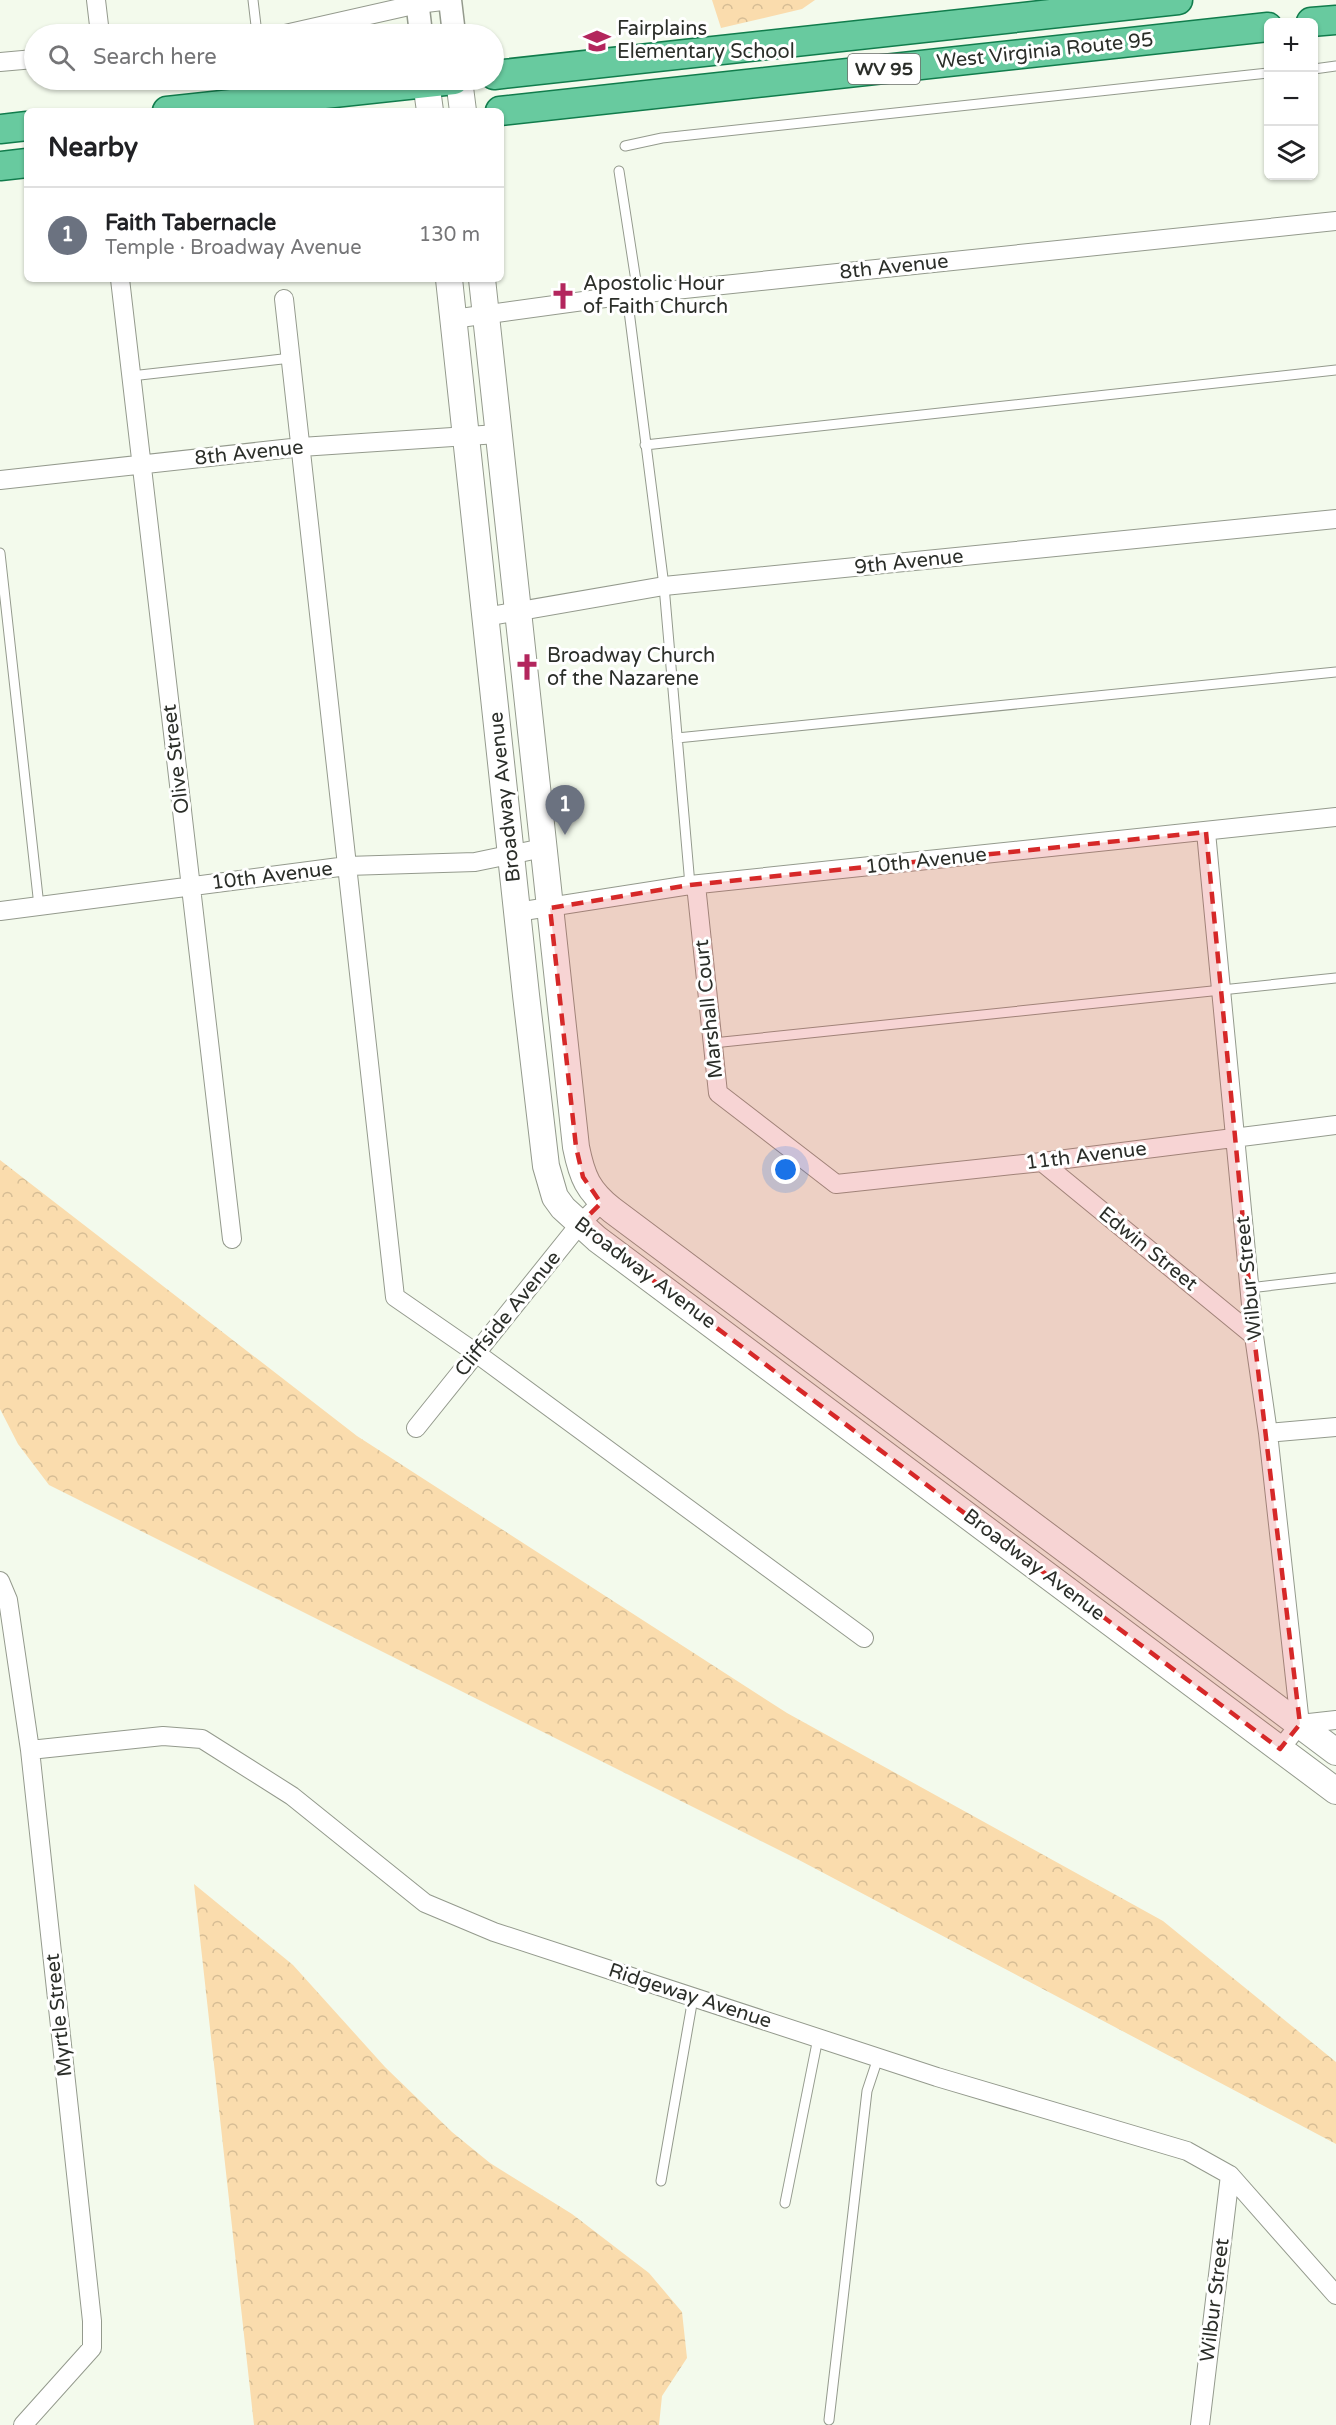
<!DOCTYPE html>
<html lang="en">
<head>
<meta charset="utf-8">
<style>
	:root { --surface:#fff; --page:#f2f2f2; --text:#202124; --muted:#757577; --line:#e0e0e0; --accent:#2563eb }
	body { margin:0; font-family:"Varela Round",sans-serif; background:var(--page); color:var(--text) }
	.controls { position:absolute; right:18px; top:18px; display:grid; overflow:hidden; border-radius:9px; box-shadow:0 2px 4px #0004 }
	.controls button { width:54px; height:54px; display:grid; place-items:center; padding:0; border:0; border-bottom:2px solid var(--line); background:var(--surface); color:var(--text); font:30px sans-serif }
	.you { position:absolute; left:786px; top:1170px; width:21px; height:21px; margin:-15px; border:4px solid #fff; border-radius:50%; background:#1a73e8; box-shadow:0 0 0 9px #1a73e833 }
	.badge { display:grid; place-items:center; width:39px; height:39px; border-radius:50%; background:var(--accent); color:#fff; font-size:20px; font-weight:700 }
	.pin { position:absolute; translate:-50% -50px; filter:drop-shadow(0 2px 3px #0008) }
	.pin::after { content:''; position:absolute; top:32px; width:21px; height:18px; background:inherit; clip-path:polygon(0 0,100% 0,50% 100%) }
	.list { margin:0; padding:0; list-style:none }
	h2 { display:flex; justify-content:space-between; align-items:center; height:78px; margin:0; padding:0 24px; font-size:26px }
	h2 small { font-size:20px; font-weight:400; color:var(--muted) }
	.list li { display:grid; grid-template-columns:39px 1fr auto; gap:18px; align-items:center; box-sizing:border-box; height:96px; padding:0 24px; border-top:2px solid var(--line) }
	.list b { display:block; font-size:22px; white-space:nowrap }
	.list p { margin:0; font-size:20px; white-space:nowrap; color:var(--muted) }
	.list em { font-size:20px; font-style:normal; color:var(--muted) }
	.icon { flex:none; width:33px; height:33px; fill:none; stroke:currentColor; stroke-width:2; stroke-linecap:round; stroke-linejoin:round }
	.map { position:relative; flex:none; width:1336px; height:2425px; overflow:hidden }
	.search { position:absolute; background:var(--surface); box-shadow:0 2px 4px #0004; left:24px; top:24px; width:480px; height:66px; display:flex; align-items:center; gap:15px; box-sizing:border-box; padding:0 21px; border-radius:33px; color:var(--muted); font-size:22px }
	.panel { position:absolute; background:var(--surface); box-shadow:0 2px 4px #0004; left:24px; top:108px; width:480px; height:174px; border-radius:9px }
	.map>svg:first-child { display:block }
</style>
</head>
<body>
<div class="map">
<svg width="1336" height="2425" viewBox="0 0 1336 2425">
	<defs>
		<pattern id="forest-crowns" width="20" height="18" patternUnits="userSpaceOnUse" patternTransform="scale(1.5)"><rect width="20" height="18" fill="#fadcad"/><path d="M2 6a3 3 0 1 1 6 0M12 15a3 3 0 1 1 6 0" fill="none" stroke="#d6bd95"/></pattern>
	</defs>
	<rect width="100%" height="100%" fill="#f3faec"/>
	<path fill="url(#forest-crowns)" d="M 712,0 L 815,0 L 802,9 L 721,28 Z
		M 0,1160 L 357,1436 L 787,1713 L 1163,1921 L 1336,2062 L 1336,2144 L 799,1860 L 49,1485 L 18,1444 L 0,1409 Z
		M 194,1884 L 293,1965 L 385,2067 L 452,2132 L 490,2163 L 572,2214 L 649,2273 L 682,2312 L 687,2358 L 662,2396 L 659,2425 L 254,2425 Z"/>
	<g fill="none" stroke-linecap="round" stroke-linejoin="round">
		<defs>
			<path id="service" d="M 253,0 L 257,34
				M 1314,69 L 1336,66
				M 625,146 L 662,138 L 1268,73
				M 619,171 L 638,294
				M 627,295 L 664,586 L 690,885
				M 131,376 L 291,358
				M 645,445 L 1336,370
				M 0,553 L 39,906
				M 677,738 L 1336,672
				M 713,1043 L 1336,978
				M 1249,1288 L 1336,1278
				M 661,2181 L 693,1998
				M 785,2203 L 818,2038
				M 829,2420 L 867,2091 L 878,2058"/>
			<path id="minor" d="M 96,0 L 100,34
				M 285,34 L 418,4 L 450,0
				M 0,62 L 34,59
				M 120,279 L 232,1239
				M 284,299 L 395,1297 L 476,1353 L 864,1638
				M 453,319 L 627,295 L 1336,221
				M 0,480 L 301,447 L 498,434
				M 485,617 L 664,586 L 1336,519
				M 1206,832 L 1254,1336 L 1268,1433 L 1300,1724
				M 696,885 L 718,1093 L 836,1184 L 1042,1162 L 1336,1125
				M 0,911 L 347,866 L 475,862 L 543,848
				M 517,912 L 690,885 L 1336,817
				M 1042,1162 L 1254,1336
				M 416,1428 L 579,1225 L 602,1202
				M 1268,1433 L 1336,1427
				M 0,1581 L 8,1600 L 30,1750 L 92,2321 L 92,2348 L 23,2425
				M 1280,1749 L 1300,1724 L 1336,1720
				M 30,1750 L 163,1736 L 202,1739 L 292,1796 L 425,1903 L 494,1932 L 937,2077 L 1187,2151 L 1230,2175 L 1336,2295
				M 1200,2425 L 1230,2175"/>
			<path id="tertiary" d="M 417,0 L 421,34
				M 450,0 L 454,34"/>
			<path id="secondary" d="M 459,80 L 463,111
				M 426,82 L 430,111
				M 449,279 L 526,995 L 546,1166 L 555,1197 L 563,1208 L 597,1239 L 1336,1791
				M 482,279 L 576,1147 C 582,1177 588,1191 612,1210 L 1336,1752"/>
			<path id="primary" d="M 1311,22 L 1336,20
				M 494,75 L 1178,0
				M 167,111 L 454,80
				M 500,111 L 1268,27
				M 0,129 L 27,126
				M 0,166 L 27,163"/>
		</defs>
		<use href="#service" stroke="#949a8d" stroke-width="11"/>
		<use href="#minor" stroke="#949a8d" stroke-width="20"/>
		<use href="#tertiary" stroke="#949a8d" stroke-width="25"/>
		<use href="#secondary" stroke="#949a8d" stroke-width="28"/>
		<use href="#primary" stroke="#117c4c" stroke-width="31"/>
		<use href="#service" stroke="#fff" stroke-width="9"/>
		<use href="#minor" stroke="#fff" stroke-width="18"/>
		<use href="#tertiary" stroke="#fff" stroke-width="22"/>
		<use href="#secondary" stroke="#fff" stroke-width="26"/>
		<use href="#primary" stroke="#68ca9f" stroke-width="28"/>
	</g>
	<path fill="#d62828" fill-opacity="0.2" stroke="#d62828" stroke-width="4.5" stroke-dasharray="12 8" stroke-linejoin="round" d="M 1206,832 L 1254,1336 L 1300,1724 L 1280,1749 L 579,1225 L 601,1203 L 583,1177 L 576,1147 L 550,908 L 690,885 Z"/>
	<defs>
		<symbol id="school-bare" viewBox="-9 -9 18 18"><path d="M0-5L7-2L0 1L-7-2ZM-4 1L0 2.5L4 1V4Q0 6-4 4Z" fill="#b3265d" stroke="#fff" stroke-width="2.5" paint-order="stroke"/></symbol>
		<symbol id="church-bare" viewBox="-9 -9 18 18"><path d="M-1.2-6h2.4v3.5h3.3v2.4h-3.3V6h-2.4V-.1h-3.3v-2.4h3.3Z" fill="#b3265d" stroke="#fff" stroke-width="2.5" paint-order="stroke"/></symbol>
	</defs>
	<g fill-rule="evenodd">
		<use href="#school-bare" x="578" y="22" width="38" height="38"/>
		<use href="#church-bare" x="544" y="277" width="38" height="38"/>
		<use href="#church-bare" x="508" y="648" width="38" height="38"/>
	</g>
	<g text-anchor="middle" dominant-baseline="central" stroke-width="6" stroke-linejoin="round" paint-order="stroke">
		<rect fill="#fff" stroke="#6b6d69" stroke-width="1.5" x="848" y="54" width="72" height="30" rx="4.5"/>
		<g font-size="18" font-weight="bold" fill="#2b2e29">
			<text x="884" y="69">WV 95</text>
		</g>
		<g font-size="20" fill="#2b2e29" stroke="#fff" text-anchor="start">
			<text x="617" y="29">Fairplains<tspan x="617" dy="23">Elementary School</tspan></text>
			<text x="583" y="284">Apostolic Hour<tspan x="583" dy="23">of Faith Church</tspan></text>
			<text x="547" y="656">Broadway Church<tspan x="547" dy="23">of the Nazarene</tspan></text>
		</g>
		<g font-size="20" fill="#2b2e29" stroke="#fff">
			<text transform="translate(1045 51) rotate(-6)">West Virginia Route 95</text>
			<text transform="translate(894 267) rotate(-6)">8th Avenue</text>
			<text transform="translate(249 453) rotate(-6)">8th Avenue</text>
			<text transform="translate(909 562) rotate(-6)">9th Avenue</text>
			<text transform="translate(176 759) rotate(-97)">Olive Street</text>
			<text transform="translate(505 797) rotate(-96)">Broadway Avenue</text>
			<text transform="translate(926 861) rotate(-6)">10th Avenue</text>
			<text transform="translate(272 876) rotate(-7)">10th Avenue</text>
			<text transform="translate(709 1009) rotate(-96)">Marshall Court</text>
			<text transform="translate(1086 1156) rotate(-7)">11th Avenue</text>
			<text transform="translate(1148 1249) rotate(39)">Edwin Street</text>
			<text transform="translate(645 1273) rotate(37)">Broadway Avenue</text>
			<text transform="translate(1249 1278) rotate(-96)">Wilbur Street</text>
			<text transform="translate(508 1314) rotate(-51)">Cliffside Avenue</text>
			<text transform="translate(1034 1565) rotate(37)">Broadway Avenue</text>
			<text transform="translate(690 1996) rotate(18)">Ridgeway Avenue</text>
			<text transform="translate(59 2015) rotate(-96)">Myrtle Street</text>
			<text transform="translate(1215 2300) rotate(-83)">Wilbur Street</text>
		</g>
	</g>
</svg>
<div class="controls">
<button>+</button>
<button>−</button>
<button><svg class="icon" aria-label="layers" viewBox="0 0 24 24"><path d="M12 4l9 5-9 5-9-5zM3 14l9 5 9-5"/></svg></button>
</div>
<div class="you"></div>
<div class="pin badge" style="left:565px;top:835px;background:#6b7280">1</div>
<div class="search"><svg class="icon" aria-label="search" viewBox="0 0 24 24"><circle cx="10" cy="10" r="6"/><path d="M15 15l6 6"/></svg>Search here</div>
<section class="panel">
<h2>Nearby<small></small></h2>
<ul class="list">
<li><span class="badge" style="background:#6b7280">1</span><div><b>Faith Tabernacle</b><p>Temple · Broadway Avenue</p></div><em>130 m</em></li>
</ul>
</section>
</div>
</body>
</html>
